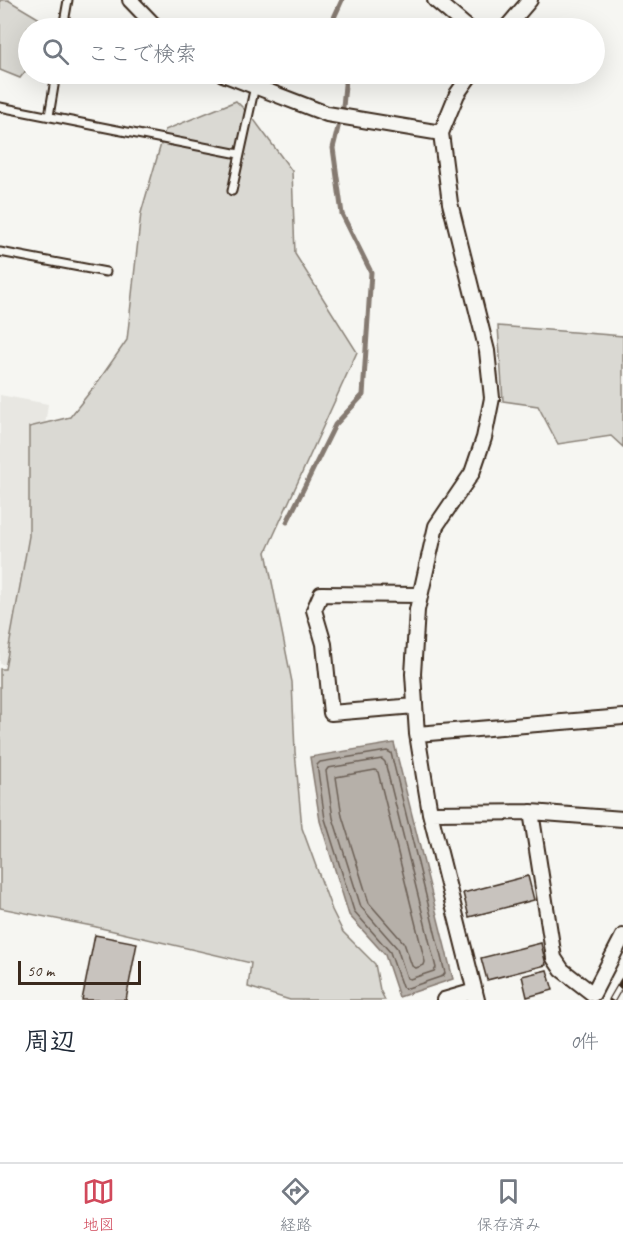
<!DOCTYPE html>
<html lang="ja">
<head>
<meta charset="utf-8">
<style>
	:root { --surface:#fff; --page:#f6f6f7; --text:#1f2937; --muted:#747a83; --line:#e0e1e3; --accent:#d1495b }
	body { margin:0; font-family:Caveat,"Klee One",sans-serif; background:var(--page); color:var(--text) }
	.scale { position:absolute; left:18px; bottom:15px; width:123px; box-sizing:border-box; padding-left:6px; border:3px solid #3b2a1e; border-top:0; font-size:16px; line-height:21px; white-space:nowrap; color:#3b2a1e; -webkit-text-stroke:4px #f6f6f2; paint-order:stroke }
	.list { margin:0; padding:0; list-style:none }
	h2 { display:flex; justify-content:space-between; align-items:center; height:78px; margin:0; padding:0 24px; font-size:26px }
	h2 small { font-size:20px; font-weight:400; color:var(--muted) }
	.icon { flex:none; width:33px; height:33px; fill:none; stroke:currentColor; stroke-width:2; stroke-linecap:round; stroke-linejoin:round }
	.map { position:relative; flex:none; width:623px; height:1000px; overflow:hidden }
	.search { position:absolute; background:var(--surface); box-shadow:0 6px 24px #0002; left:18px; right:18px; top:18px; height:66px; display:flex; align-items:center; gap:15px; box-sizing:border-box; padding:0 21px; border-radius:33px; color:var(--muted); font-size:22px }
	.sheet { height:162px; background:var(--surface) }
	nav { display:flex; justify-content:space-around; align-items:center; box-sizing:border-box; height:84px; border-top:2px solid var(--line); background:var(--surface); font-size:16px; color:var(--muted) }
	nav a { display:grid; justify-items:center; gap:3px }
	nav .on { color:var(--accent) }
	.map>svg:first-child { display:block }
</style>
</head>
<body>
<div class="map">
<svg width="623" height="1000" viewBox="0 0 623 1000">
	<rect width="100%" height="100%" fill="#f6f6f2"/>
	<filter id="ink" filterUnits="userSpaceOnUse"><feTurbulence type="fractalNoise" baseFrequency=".0167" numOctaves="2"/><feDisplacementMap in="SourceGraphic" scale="12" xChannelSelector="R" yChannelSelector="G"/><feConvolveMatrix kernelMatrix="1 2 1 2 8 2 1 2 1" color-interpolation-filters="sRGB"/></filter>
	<g filter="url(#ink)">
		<path fill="#e8e7e2" d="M 0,395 L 48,404 L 11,665 L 0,664 Z"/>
		<path fill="#dad9d3" stroke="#8a8278" stroke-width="1.5" d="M 0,0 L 8,0 L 55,28 L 28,28 L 28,68 L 20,78 L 0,70 Z
			M 236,101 L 252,117 L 292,171 L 295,254 L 357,352 L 266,552 L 292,682 L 295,752 L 302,828 L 332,910 L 343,932 L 375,964 L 380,990 L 385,1000 L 290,1000 L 248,987 L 251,963 L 92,926 L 0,908 L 0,669 L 5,669 L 29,536 L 29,427 L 70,417 L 97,383 L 127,340 L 141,213 L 165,130 Z
			M 498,326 L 623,336 L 623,447 L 611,436 L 558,444 L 538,406 L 503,401 Z"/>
		<path fill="#b6b0a9" stroke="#857a71" stroke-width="1.5" d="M 394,743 L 453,979 L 399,997 L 385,955 L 349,915 L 320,821 L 310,757 Z"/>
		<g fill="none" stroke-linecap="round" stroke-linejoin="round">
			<path stroke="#6c6056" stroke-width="1.5" d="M 387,751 L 391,753 L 445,973 L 443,976 L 405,989 L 402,987 L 390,952 L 354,911 L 325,819 L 317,765 L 320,762 Z
				M 382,759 L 385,762 L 436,968 L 434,971 L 410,979 L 407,978 L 397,948 L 361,907 L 333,818 L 326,771 L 328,768 Z
				M 375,770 L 378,772 L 425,962 L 424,965 L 416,968 L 412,966 L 404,943 L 369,903 L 342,816 L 336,777 Z"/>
			<path stroke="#857a71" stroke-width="5" d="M 334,28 L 332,22 L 342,0
				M 287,522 L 335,425 L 363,395 L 371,272 L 342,214 L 333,148 L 343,107 L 346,74"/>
		</g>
		<path fill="#c8c3be" stroke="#3b2a1e" stroke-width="1.5" d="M 528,876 L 534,900 L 469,917 L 463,893 Z
			M 95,935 L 137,943 L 126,1000 L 82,1000 Z
			M 541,943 L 546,965 L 487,980 L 481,958 Z
			M 547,970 L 553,990 L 527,997 L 522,976 Z"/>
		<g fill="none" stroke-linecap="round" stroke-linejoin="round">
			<defs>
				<path id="service" d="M 63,28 L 68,0
					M 0,107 L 239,154
					M 49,116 L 56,74
					M 232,191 L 255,86
					M 0,252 L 106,272"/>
				<path id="minor" d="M 130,0 L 157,28
					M 435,0 L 468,28
					M 506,28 L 530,0
					M 223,74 L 327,114 L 441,133 L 450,203 L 487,351 L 492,398 L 484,438 L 472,473 L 436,526 L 417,610 L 413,674 L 417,734 L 430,813 L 477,1000
					M 441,133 L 457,94 L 471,74
					M 415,706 L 331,713 L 324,644 L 314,610 L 321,594 L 420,595
					M 417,734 L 623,717
					M 531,812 L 554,958 L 562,970 L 593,994 L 623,936
					M 430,813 L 531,812 L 623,819
					M 444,1000 L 475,991"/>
			</defs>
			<use href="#service" stroke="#3b2a1e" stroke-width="11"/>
			<use href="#minor" stroke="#3b2a1e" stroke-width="18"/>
			<use href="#service" stroke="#f6f6f2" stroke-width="7"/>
			<use href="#minor" stroke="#f6f6f2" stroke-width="14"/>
			<defs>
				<path id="rail" d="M 612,1000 L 623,981"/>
			</defs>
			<use href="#rail" stroke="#3b2a1e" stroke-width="7"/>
			<use href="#rail" stroke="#f6f6f2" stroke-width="4.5" stroke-dasharray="14" stroke-linecap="butt"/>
		</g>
	</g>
</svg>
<div class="scale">50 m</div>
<div class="search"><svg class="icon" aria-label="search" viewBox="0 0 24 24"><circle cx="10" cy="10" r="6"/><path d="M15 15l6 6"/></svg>ここで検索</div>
</div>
<section class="sheet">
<h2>周辺<small>0件</small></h2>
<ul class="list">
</ul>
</section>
<nav>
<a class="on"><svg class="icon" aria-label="map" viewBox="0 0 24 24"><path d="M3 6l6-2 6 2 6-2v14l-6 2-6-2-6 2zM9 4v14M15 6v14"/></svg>地図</a>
<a><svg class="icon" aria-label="directions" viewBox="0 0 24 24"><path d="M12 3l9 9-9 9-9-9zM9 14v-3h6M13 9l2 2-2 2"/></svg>経路</a>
<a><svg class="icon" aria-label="saved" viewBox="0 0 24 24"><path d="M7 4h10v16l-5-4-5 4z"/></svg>保存済み</a>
</nav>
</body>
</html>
